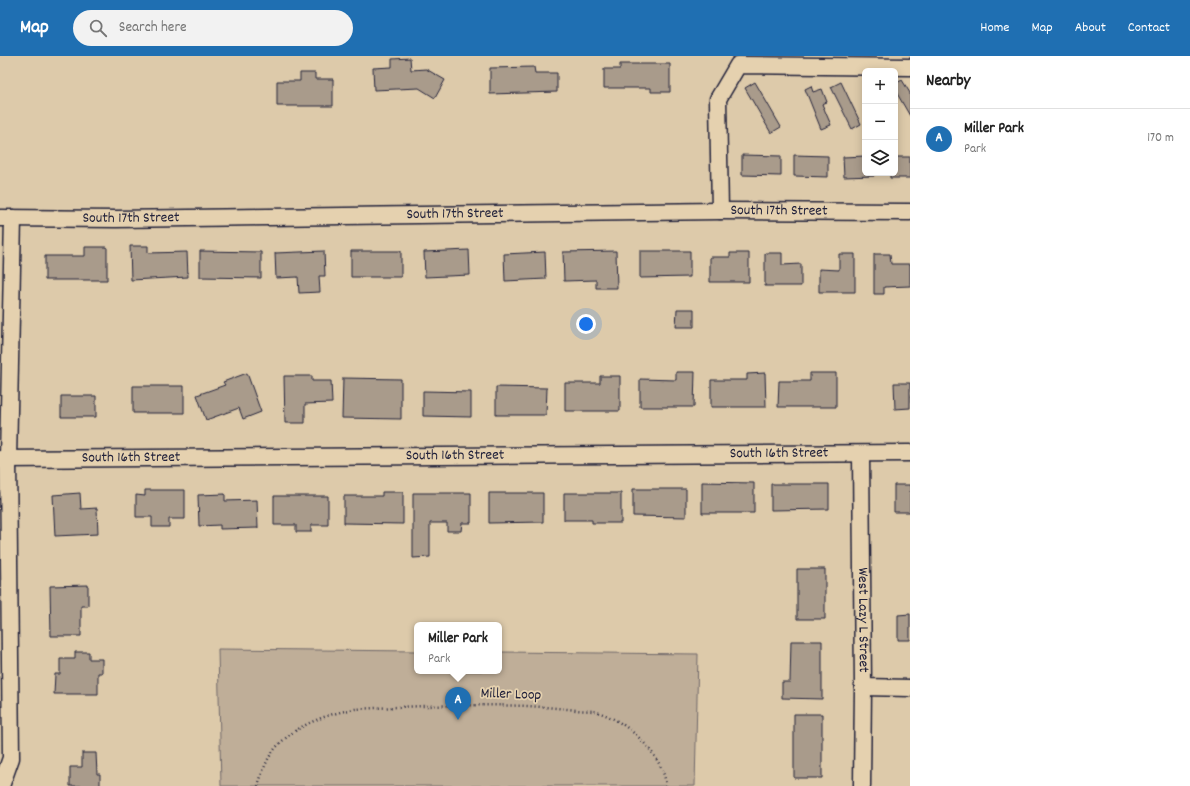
<!DOCTYPE html>
<html lang="en">
<head>
<meta charset="utf-8">
<style>
	:root { --surface:#fff; --page:#f2f2f2; --text:#222; --muted:#767676; --line:#e0e0e0; --accent:#1f6fb2 }
	body { margin:0; font-family:Dekko,sans-serif; background:var(--page); color:var(--text) }
	.controls { position:absolute; right:12px; top:12px; display:grid; overflow:hidden; border-radius:6px; box-shadow:0 2px 10px #0003 }
	.controls button { width:36px; height:36px; display:grid; place-items:center; padding:0; border:0; border-bottom:1px solid var(--line); background:var(--surface); color:var(--text); font:20px sans-serif }
	.you { position:absolute; left:586px; top:268px; width:14px; height:14px; margin:-10px; border:3px solid #fff; border-radius:50%; background:#1a73e8; box-shadow:0 0 0 6px #1a73e833 }
	.badge { display:grid; place-items:center; width:26px; height:26px; border-radius:50%; background:var(--accent); color:#fff; font-size:13px; font-weight:700 }
	.pin { position:absolute; translate:-50% -33px; filter:drop-shadow(0 1px 2px #0008) }
	.pin::after { content:''; position:absolute; top:21px; width:14px; height:12px; background:inherit; clip-path:polygon(0 0,100% 0,50% 100%) }
	.popup { position:absolute; left:414px; top:566px; width:88px; height:52px; box-sizing:border-box; display:grid; place-content:center; border-radius:6px; background:var(--surface); filter:drop-shadow(0 1px 3px #0005); font-size:13px; white-space:nowrap; color:var(--muted) }
	.popup b { font-size:15px; color:var(--text) }
	.popup::after { content:''; position:absolute; left:50%; top:100%; margin-left:-8px; border:8px solid transparent; border-top-color:var(--surface) }
	.list { margin:0; padding:0; list-style:none }
	h2 { display:flex; justify-content:space-between; align-items:center; height:52px; margin:0; padding:0 16px; font-size:17px }
	h2 small { font-size:13px; font-weight:400; color:var(--muted) }
	.list li { display:grid; grid-template-columns:26px 1fr auto; gap:12px; align-items:center; box-sizing:border-box; height:60px; padding:0 16px; border-top:1px solid var(--line) }
	.list b { display:block; font-size:15px; white-space:nowrap }
	.list p { margin:0; font-size:13px; white-space:nowrap; color:var(--muted) }
	.list em { font-size:13px; font-style:normal; color:var(--muted) }
	.icon { flex:none; width:22px; height:22px; fill:none; stroke:currentColor; stroke-width:2; stroke-linecap:round; stroke-linejoin:round }
	.map { position:relative; flex:none; width:910px; height:730px; overflow:hidden }
	header { display:flex; align-items:center; gap:24px; box-sizing:border-box; height:56px; padding:0 20px; background:var(--accent); color:#fff }
	header strong { font-size:19px }
	nav { display:flex; gap:22px; margin-inline-start:auto; font-size:14px }
	.search { width:280px; height:36px; background:var(--page); display:flex; align-items:center; gap:10px; box-sizing:border-box; padding:0 14px; border-radius:22px; color:var(--muted); font-size:15px }
	main { display:flex }
	aside { flex:1; background:var(--surface) }
	.map>svg:first-child { display:block }
</style>
</head>
<body>
<header>
<strong>Map</strong>
<div class="search"><svg class="icon" aria-label="search" viewBox="0 0 24 24"><circle cx="10" cy="10" r="6"/><path d="M15 15l6 6"/></svg>Search here</div>
<nav><a>Home</a><a>Map</a><a>About</a><a>Contact</a></nav>
</header>
<main>
<div class="map">
<svg width="910" height="730" viewBox="0 0 910 730">
	<rect width="100%" height="100%" fill="#ddcaaa"/>
	<filter id="ink" filterUnits="userSpaceOnUse"><feTurbulence type="fractalNoise" baseFrequency=".025" numOctaves="2"/><feDisplacementMap in="SourceGraphic" scale="8" xChannelSelector="R" yChannelSelector="G"/><feConvolveMatrix kernelMatrix="1 2 1 2 8 2 1 2 1" color-interpolation-filters="sRGB"/></filter>
	<g filter="url(#ink)">
		<path fill="#bfae98" stroke="#70686a" d="M 218,593 L 417,595 L 417,615 L 499,615 L 499,596 L 698,598 L 695,730 L 221,730 Z"/>
		<path fill="#a99b8b" stroke="#22223b" d="M 410,2 L 411,14 L 426,13 L 445,24 L 435,42 L 419,32 L 374,34 L 373,12 L 392,11 L 392,3 Z
			M 620,8 L 670,8 L 670,36 L 651,36 L 651,32 L 604,32 L 604,13 L 620,13 Z
			M 534,11 L 535,17 L 557,17 L 557,36 L 490,38 L 490,12 Z
			M 300,17 L 315,17 L 315,23 L 333,23 L 333,50 L 277,50 L 277,25 L 300,25 Z
			M 902,24 L 910,37 L 910,60 L 895,34 L 895,28 Z
			M 755,26 L 781,71 L 771,77 L 745,32 Z
			M 841,26 L 861,68 L 852,73 L 831,31 Z
			M 811,30 L 813,36 L 822,33 L 827,46 L 822,48 L 831,69 L 821,73 L 805,33 Z
			M 742,99 L 781,100 L 781,120 L 742,119 Z
			M 794,99 L 828,100 L 828,121 L 794,120 Z
			M 865,100 L 865,117 L 874,117 L 874,120 L 844,121 L 843,101 Z
			M 895,101 L 910,101 L 910,122 L 890,122 L 890,117 L 895,117 Z
			M 130,190 L 148,190 L 148,197 L 187,196 L 188,221 L 131,224 Z
			M 85,191 L 107,191 L 107,224 L 45,224 L 45,200 L 85,200 Z
			M 469,194 L 470,219 L 425,221 L 424,196 Z
			M 200,195 L 261,196 L 261,222 L 200,221 Z
			M 324,195 L 325,220 L 319,220 L 320,236 L 299,237 L 298,221 L 276,222 L 275,197 Z
			M 351,195 L 401,195 L 401,221 L 351,221 Z
			M 616,195 L 617,232 L 596,232 L 596,224 L 564,225 L 563,196 Z
			M 640,195 L 690,195 L 690,221 L 640,222 Z
			M 545,196 L 546,223 L 505,225 L 504,198 Z
			M 730,197 L 749,197 L 749,226 L 710,226 L 710,201 L 730,201 Z
			M 765,197 L 782,197 L 782,209 L 801,208 L 801,230 L 765,230 Z
			M 839,198 L 855,198 L 855,236 L 819,236 L 819,213 L 839,214 Z
			M 874,198 L 890,198 L 891,208 L 910,208 L 910,230 L 884,231 L 884,238 L 874,238 Z
			M 677,253 L 694,253 L 694,271 L 676,271 Z
			M 676,316 L 695,316 L 694,351 L 640,351 L 640,323 L 676,324 Z
			M 247,317 L 261,356 L 243,363 L 239,352 L 206,364 L 197,339 L 225,329 L 223,326 Z
			M 765,317 L 766,351 L 711,351 L 711,324 L 747,324 L 747,318 Z
			M 810,317 L 836,317 L 836,351 L 778,351 L 779,325 L 810,325 Z
			M 284,320 L 312,320 L 312,325 L 331,325 L 332,347 L 305,348 L 305,367 L 285,367 Z
			M 600,320 L 620,320 L 620,355 L 565,355 L 565,327 L 600,327 Z
			M 343,322 L 401,323 L 401,363 L 342,362 Z
			M 894,327 L 910,327 L 910,352 L 895,353 Z
			M 133,330 L 184,330 L 184,357 L 133,357 Z
			M 496,331 L 547,332 L 546,359 L 496,359 Z
			M 423,335 L 471,336 L 471,361 L 423,360 Z
			M 61,340 L 96,340 L 96,361 L 61,361 Z
			M 702,426 L 754,427 L 754,457 L 702,457 Z
			M 771,428 L 829,428 L 829,453 L 771,454 Z
			M 894,429 L 910,429 L 910,456 L 894,456 Z
			M 633,433 L 686,433 L 686,461 L 633,460 Z
			M 145,434 L 185,434 L 185,463 L 169,463 L 169,471 L 152,471 L 152,461 L 136,461 L 136,439 L 145,440 Z
			M 382,436 L 403,436 L 403,468 L 344,467 L 344,440 L 382,440 Z
			M 80,437 L 81,453 L 97,452 L 98,478 L 55,480 L 53,439 Z
			M 413,437 L 471,437 L 471,467 L 462,467 L 461,475 L 447,475 L 447,467 L 430,467 L 430,501 L 413,502 Z
			M 489,437 L 543,437 L 543,466 L 489,467 Z
			M 564,437 L 621,437 L 621,467 L 592,467 L 592,464 L 564,464 Z
			M 225,438 L 225,445 L 257,444 L 258,472 L 220,473 L 220,469 L 199,470 L 198,439 Z
			M 274,440 L 328,440 L 328,469 L 311,469 L 311,476 L 296,476 L 296,469 L 274,469 Z
			M 797,513 L 825,513 L 825,563 L 797,563 Z
			M 88,529 L 88,550 L 81,550 L 81,580 L 51,580 L 50,530 Z
			M 910,558 L 910,584 L 898,584 L 898,559 Z
			M 791,585 L 822,585 L 822,643 L 782,642 L 782,626 L 790,626 Z
			M 75,596 L 89,596 L 89,603 L 102,603 L 102,617 L 98,617 L 98,638 L 54,638 L 55,618 L 60,618 L 60,603 L 75,603 Z
			M 794,658 L 822,658 L 822,722 L 794,722 Z
			M 82,697 L 96,697 L 97,718 L 100,718 L 100,730 L 70,730 L 70,711 L 82,711 Z"/>
		<g fill="none" stroke-linecap="round" stroke-linejoin="round">
			<defs>
				<g id="street">
					<path d="M 720,155 L 718,43 L 738,9 L 910,11"/>
					<path id="s1" d="M 0,162 L 116,163 L 720,155 L 910,156"/>
					<path id="s2" d="M 861,398 L 863,631 L 862,730"/>
					<path id="s3" d="M 0,403 L 910,397"/>
					<path d="M 863,631 L 910,632"/>
					<path d="M 1,730 L 11,702 L 8,403 L 13,162"/>
				</g>
			</defs>
			<use href="#street" stroke="#22223b" stroke-width="19"/>
			<path stroke="#22223b" stroke-width="2.5" stroke-dasharray="1 3" stroke-linecap="butt" d="M 258,730 C 262,717 266,704 274,694 C 293,670 326,658 355,653 C 413,650 470,648 528,650 C 544,651 560,652 576,654 C 583,655 591,654 597,656 C 626,664 664,699 666,730"/>
			<use href="#street" stroke="#e5d1af" stroke-width="16"/>
		</g>
	</g>
	<g text-anchor="middle" dominant-baseline="central" stroke-width="3.5" stroke-linejoin="round" paint-order="stroke">
		<g font-size="15" fill="#22223b" stroke="#e5d1af">
			<text stroke="none"><textPath href="#s1" startOffset="779">South 17th Street</textPath></text>
			<text stroke="none"><textPath href="#s1" startOffset="455">South 17th Street</textPath></text>
			<text stroke="none"><textPath href="#s1" startOffset="131">South 17th Street</textPath></text>
			<text stroke="none"><textPath href="#s3" startOffset="779">South 16th Street</textPath></text>
			<text stroke="none"><textPath href="#s3" startOffset="455">South 16th Street</textPath></text>
			<text stroke="none"><textPath href="#s3" startOffset="131">South 16th Street</textPath></text>
			<text stroke="none"><textPath href="#s2" startOffset="166">West Lazy L Street</textPath></text>
			<text transform="translate(511 639) rotate(2)">Miller Loop</text>
		</g>
	</g>
</svg>
<div class="controls">
<button>+</button>
<button>−</button>
<button><svg class="icon" aria-label="layers" viewBox="0 0 24 24"><path d="M12 4l9 5-9 5-9-5zM3 14l9 5 9-5"/></svg></button>
</div>
<div class="you"></div>
<div class="pin badge" style="left:458px;top:664px">A</div>
<div class="popup"><b>Miller Park</b>Park</div>
</div>
<aside>
<h2>Nearby<small></small></h2>
<ul class="list">
<li><span class="badge">A</span><div><b>Miller Park</b><p>Park</p></div><em>170 m</em></li>
</ul>
</aside>
</main>
</body>
</html>
